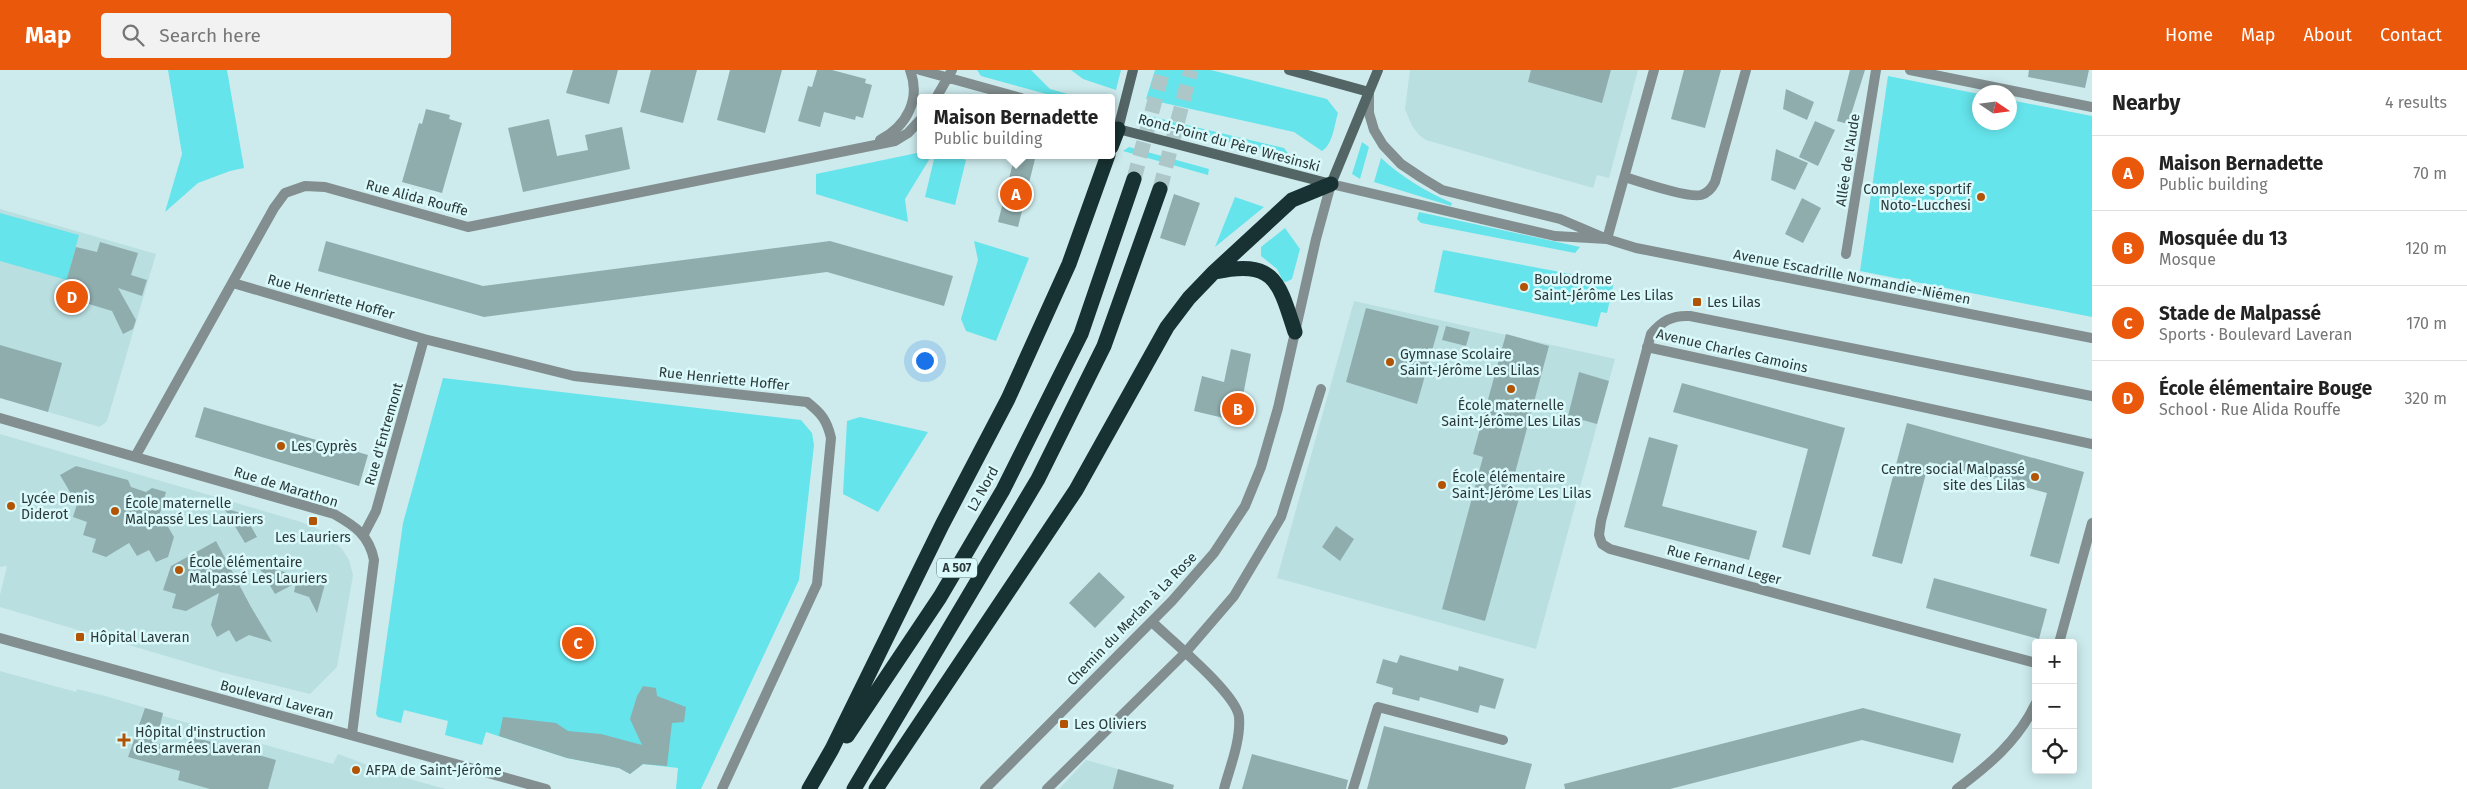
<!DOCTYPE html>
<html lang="en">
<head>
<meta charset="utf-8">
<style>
	:root { --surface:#fff; --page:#f2f2f2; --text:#222; --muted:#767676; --line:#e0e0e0; --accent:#ea580c }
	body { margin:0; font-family:"Fira Sans",sans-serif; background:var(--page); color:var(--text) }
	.controls { position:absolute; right:15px; bottom:15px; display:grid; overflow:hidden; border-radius:5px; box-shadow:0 2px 12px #0003 }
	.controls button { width:45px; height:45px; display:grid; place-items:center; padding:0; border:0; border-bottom:1px solid var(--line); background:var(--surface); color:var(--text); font:25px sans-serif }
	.compass { position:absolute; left:1972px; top:15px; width:45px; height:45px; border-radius:50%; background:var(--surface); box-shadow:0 2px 12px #0003; rotate:103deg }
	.you { position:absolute; left:924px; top:290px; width:18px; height:18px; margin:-12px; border:4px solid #fff; border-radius:50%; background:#1a73e8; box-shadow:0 0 0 8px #1a73e833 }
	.badge { display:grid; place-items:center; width:32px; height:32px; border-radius:50%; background:var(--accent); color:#fff; font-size:16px; font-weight:700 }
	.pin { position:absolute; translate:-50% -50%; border:2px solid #fff; box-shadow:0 1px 5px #0006 }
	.popup { position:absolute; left:917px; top:24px; width:198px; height:65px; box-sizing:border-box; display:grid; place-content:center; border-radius:5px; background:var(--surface); filter:drop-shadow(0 1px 4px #0005); font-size:16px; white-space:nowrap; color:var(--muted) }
	.popup b { font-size:19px; color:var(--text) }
	.popup::after { content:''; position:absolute; left:50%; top:100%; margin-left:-10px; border:10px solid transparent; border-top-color:var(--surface) }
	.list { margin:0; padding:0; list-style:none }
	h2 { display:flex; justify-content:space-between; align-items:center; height:65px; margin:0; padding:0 20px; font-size:21px }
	h2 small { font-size:16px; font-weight:400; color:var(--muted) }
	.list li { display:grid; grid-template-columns:32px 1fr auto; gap:15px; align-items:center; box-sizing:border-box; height:75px; padding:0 20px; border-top:1px solid var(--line) }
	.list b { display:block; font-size:19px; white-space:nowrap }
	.list p { margin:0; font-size:16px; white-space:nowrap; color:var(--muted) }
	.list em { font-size:16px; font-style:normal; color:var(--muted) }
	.icon { flex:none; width:28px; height:28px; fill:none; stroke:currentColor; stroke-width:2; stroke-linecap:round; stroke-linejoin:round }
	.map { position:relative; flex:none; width:2092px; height:719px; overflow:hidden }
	header { display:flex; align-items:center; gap:30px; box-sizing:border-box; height:70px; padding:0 25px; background:var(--accent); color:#fff }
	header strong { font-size:24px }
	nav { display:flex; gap:28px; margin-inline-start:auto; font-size:18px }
	.search { width:350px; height:45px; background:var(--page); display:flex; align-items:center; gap:12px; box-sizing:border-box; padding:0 18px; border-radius:5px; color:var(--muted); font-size:19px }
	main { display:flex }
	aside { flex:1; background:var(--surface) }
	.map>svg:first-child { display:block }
</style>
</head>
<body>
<header>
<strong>Map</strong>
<div class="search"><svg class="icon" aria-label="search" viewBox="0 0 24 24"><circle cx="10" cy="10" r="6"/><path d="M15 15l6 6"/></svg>Search here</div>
<nav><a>Home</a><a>Map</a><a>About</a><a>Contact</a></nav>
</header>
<main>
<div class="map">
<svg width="2092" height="719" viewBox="0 0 2092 719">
	<rect width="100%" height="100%" fill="#cdebed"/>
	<path fill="#b9dfe1" d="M 1410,0 L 1638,0 L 1609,108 L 1597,105 L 1593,118 L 1426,70 L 1420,66 L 1412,56 L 1405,39 Z
		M 0,139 L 156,184 L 107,351 L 100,357 L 0,328 Z
		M 1354,231 L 1615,289 L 1536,579 L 1277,508 Z
		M 0,364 L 301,452 L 325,462 L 342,479 L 349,490 L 353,505 L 337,597 L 310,624 L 220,602 L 0,537 L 0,525 L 7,496 L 0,497 Z
		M 0,601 L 76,622 L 77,619 L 105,626 L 163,643 L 163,646 L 333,694 L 338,684 L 398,706 L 446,719 L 0,719 Z
		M 1086,690 L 1157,710 L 1155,719 L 1059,719 Z"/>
	<path fill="#65e4eb" d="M 168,0 L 227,0 L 244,98 L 230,101 L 198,113 L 165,142 L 182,84 Z
		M 977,0 L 1031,0 L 1050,19 L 1082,28 L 1061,28 L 981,6 Z
		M 1071,0 L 1121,0 L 1116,20 L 1083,9 Z
		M 1155,0 L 1211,0 L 1327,29 L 1338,43 C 1334,56 1333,74 1322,81 L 1294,62 L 1146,29 Z
		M 1888,6 L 1979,24 L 1980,52 L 2010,52 L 2010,30 L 2092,46 L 2092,247 L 1860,201 Z
		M 1145,45 L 1284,78 L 1291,87 L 1151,53 Z
		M 1362,72 L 1369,77 L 1360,109 L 1352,104 Z
		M 1129,77 L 1209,99 L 1208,105 L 1123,81 Z
		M 921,78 L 921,85 L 932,85 L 905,129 L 908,152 L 816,124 L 816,104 L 917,83 Z
		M 935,85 L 954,85 L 966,90 L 955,135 L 925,127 Z
		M 1381,88 C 1403,108 1425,121 1452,133 L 1451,136 L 1374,112 Z
		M 1235,127 L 1264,137 L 1215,177 Z
		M 1419,142 L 1580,177 L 1575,183 L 1421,153 L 1417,149 Z
		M 0,143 L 79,165 L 67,210 L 0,191 Z
		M 1285,158 L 1300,179 L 1292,209 L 1286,212 L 1283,211 L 1277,199 L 1261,186 L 1261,177 Z
		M 974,171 L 1029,188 L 996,271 L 966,261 L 961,249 L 978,190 Z
		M 1443,180 L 1614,212 L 1607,243 L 1601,242 L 1597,257 L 1434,222 Z
		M 443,308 L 801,350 L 812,363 L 814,375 L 799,510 L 701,719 L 676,719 L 678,698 L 643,694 L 630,704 L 619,698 L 567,688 L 486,662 L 482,675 L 445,665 L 448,651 L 404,640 L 401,653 L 378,647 L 376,644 L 403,453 Z
		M 860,347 L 928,362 L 878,442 L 843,424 L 847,351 Z"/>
	<path fill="#90adae" d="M 573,0 L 618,0 L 609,34 L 566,23 Z
		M 651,0 L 697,0 L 683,53 L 640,42 Z
		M 730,0 L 782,0 L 765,63 L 717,50 Z
		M 817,0 L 832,0 L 866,9 L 865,13 L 872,15 L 863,48 L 856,46 L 855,50 L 824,42 L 820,57 L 798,51 L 808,16 L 812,17 Z
		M 1531,0 L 1611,0 L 1602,33 L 1528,12 Z
		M 1684,0 L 1721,0 L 1705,58 L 1671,49 Z
		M 1850,0 L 1865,0 L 1848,54 L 1837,51 Z
		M 2029,0 L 2089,0 L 2085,18 L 2028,7 Z
		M 1786,19 L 1814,32 L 1807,50 L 1783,39 Z
		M 426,39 L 450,45 L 449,49 L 462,53 L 442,123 L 402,112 L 419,53 L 422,54 Z
		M 549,49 L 557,86 L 588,80 L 585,65 L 622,57 L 630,99 L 523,122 L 508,58 Z
		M 1815,51 L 1835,60 L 1818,96 L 1799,87 Z
		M 1776,79 L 1808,93 L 1795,120 L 1771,110 Z
		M 1015,85 L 1036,85 L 1018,157 L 998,152 Z
		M 1174,124 L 1200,133 L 1185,176 L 1160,168 Z
		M 1802,128 L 1821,138 L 1803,173 L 1785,164 Z
		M 326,171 L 483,216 L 830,171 L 953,206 L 944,236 L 827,202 L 484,247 L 318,201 Z
		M 100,172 L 138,183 L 131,205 L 147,210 L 142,226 L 118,218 L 136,250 L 133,259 L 123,264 L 112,241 L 62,226 L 76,177 L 97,182 Z
		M 1366,238 L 1439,256 L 1417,334 L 1346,312 Z
		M 1446,256 L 1470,262 L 1466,276 L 1442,270 Z
		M 1506,264 L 1549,276 L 1511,418 L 1521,421 L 1485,551 L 1442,539 L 1483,387 L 1473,384 Z
		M 0,275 L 62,293 L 48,342 L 0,328 Z
		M 1231,279 L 1251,284 L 1240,341 L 1232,338 L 1228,349 L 1194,341 L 1202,306 L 1224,312 Z
		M 1579,302 L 1609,311 L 1597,354 L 1568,346 Z
		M 1682,313 L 1845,358 L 1810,485 L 1782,477 L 1808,379 L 1673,342 Z
		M 204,337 L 368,385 L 359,416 L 195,367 Z
		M 1907,353 L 2084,402 L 2059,494 L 2030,486 L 2047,423 L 1929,392 L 1902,494 L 1872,486 Z
		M 1649,367 L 1678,375 L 1662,436 L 1757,461 L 1749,490 L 1624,457 Z
		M 76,396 L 128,410 L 131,417 L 146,422 L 152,418 L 166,422 L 160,443 L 174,467 L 168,487 L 156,492 L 149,480 L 137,486 L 129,473 L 106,487 L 92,482 L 96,469 L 83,465 L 87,452 L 73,447 L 77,434 L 60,405 Z
		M 224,438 L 244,444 L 257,467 L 245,473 Z
		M 1336,456 L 1354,469 L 1340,491 L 1322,477 Z
		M 216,471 L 251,537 L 272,572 L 249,565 L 236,572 L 229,560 L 217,567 L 211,555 L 219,523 L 186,541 L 172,538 L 176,524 L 163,520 L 171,496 Z
		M 257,494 L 325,514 L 317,543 L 309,527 L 294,522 L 296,513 L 275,524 Z
		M 1099,502 L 1125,527 L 1095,558 L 1069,533 Z
		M 1934,508 L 2047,539 L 2039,569 L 1926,538 Z
		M 1400,585 L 1458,601 L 1459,596 L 1504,609 L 1495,639 L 1480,635 L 1478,643 L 1420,627 L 1419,631 L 1392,624 L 1393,618 L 1376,613 L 1383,589 L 1397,593 Z
		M 643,616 L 656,618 L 657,626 L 686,637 L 684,652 L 672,653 L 667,696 L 643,694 L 630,704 L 619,698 L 567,688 L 499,666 L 503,647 L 556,653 L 568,661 L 601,664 L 642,675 L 630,649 L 637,626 Z
		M 145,638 L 163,643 L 156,673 L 186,682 L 190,666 L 276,690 L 268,719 L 210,719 L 178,710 L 180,701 L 128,687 Z
		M 1863,638 L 1961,664 L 1953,693 L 1862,670 L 1670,719 L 1565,719 L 1564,714 Z
		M 1384,656 L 1532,694 L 1525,719 L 1367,719 Z
		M 1252,684 L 1348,710 L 1346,719 L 1242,719 Z
		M 1118,699 L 1174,715 L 1173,719 L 1113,719 Z"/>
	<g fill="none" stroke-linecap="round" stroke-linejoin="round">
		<path stroke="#adc7c9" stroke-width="15" stroke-dasharray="15 8" stroke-linecap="butt" d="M 1134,109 L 1163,0
			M 1160,119 L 1191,0"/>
		<path stroke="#828e8f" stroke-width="10" d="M 920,0 L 1021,28
			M 1910,0 L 2092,37
			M 936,28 L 952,0
			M 880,70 C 907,56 921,29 910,0
			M 1625,107 C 1640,112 1688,128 1701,125 C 1708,123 1712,118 1715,112 L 1746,0
			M 1607,169 L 1654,0
			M 1846,184 L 1876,0
			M 233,213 L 424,269 L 574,306 L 807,332 C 821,343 827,350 831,368 L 817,514 L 722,719
			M 1647,277 L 2092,374
			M 0,348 L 334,444 C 355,456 369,465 374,490 L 352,664
			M 135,387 L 274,138 L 285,123 L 305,116 L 325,117 L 468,157 L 895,71 L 908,63 L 921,49
			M 364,464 L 376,441 L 424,269
			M 1152,552 C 1171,570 1237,624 1239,647 C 1241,670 1230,697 1224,719
			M 2059,573 L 2092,453
			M 2036,593 L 1610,479 L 1602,474 L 1599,465 L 1601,451 L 1651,264 C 1662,251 1672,245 1690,246 L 2092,326
			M 1047,719 L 1185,583 L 1234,526 L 1281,447 L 1321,319
			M 1353,719 L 1378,637 L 1503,670
			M 1957,719 C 1989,695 2018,671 2036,633"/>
		<path stroke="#828e8f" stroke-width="10" d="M 1369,23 L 1369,43 L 1374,60 L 1383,75 L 1401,94 L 1422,108 L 1442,120 L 1560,149 L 1607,169 L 1636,178 L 2092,268
			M 0,568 L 546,719
			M 985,719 L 1172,531 L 1214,483 L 1245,436 L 1261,397 L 1278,338 L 1316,169 L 1331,114 L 1555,166 L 1607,169"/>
		<path stroke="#546566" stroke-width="10" d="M 1133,0 L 1118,59 L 1331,114 L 1378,0
			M 1289,0 L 1369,22"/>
		<path stroke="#183132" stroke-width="15" d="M 1111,77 L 1118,59
			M 1215,202 C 1275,189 1279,212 1295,262
			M 847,666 L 940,527 L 1003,420 L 1081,264 L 1134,109
			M 809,719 L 832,679 L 942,455 L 1008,329 L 1069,194 L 1108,85
			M 854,719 L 1038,409 L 1104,276 L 1160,119
			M 876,719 L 1076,420 L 1167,257 L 1189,228 L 1214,202 L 1292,130 L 1331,114"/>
	</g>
	<g fill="#b25404" stroke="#daf9fa" stroke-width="2">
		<circle cx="1981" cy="127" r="5"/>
		<circle cx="1524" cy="217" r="5"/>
		<rect x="1692" y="227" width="10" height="10" rx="2.5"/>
		<circle cx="1390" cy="292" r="5"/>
		<circle cx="1511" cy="319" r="5"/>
		<circle cx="281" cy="376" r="5"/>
		<circle cx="2035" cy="407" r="5"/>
		<circle cx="1442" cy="415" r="5"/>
		<circle cx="11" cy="436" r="5"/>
		<circle cx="115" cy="441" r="5"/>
		<rect x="308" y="446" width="10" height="10" rx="2.5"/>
		<circle cx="179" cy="500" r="5"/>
		<rect x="75" y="562" width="10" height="10" rx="2.5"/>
		<rect x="1059" y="649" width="10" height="10" rx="2.5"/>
		<path d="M121.5 662.5h5v5h5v5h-5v5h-5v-5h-5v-5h5z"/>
		<circle cx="356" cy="700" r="5"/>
	</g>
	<g text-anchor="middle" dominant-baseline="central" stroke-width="5" stroke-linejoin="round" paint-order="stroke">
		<rect fill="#daf9fa" stroke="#607273" stroke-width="1" x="937" y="488.5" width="40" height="19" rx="4"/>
		<g font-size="12" font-weight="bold" fill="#2c3839">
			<text x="957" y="498">A 507</text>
		</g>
		<g font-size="14" fill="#2c3839" stroke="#daf9fa">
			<text transform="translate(1229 73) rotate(15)">Rond-Point du Père Wresinski</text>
			<text transform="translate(1848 90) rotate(-81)">Allée de l'Aude</text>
			<text transform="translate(417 128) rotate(15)">Rue Alida Rouffe</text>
			<text transform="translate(1852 207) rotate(11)">Avenue Escadrille Normandie-Niémen</text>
			<text transform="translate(331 227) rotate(16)">Rue Henriette Hoffer</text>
			<text transform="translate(1732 281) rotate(13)">Avenue Charles Camoins</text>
			<text transform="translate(724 309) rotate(6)">Rue Henriette Hoffer</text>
			<text transform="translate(384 364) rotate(-74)">Rue d'Entremont</text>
			<text transform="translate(286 417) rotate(17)">Rue de Marathon</text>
			<text transform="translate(983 419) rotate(-61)">L2 Nord</text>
			<text transform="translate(1724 495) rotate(15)">Rue Fernand Leger</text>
			<text transform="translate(1132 549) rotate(-46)">Chemin du Merlan à La Rose</text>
			<text transform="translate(277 630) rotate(15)">Boulevard Laveran</text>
		</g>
		<g font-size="14" fill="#2c3839" stroke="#daf9fa" text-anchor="start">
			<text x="1971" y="119" text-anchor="end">Complexe sportif<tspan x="1971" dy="16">Noto-Lucchesi</tspan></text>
			<text x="1534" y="209">Boulodrome<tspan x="1534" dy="16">Saint-Jérôme Les Lilas</tspan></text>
			<text x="1707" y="232">Les Lilas</text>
			<text x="1400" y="284">Gymnase Scolaire<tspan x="1400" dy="16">Saint-Jérôme Les Lilas</tspan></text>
			<text x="1511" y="335" text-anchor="middle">École maternelle<tspan x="1511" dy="16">Saint-Jérôme Les Lilas</tspan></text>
			<text x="291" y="376">Les Cyprès</text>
			<text x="2025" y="399" text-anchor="end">Centre social Malpassé<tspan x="2025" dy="16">site des Lilas</tspan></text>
			<text x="1452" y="407">École élémentaire<tspan x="1452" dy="16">Saint-Jérôme Les Lilas</tspan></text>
			<text x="21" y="428">Lycée Denis<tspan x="21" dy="16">Diderot</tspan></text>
			<text x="125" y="433">École maternelle<tspan x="125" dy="16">Malpassé Les Lauriers</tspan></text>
			<text x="313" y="467" text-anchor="middle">Les Lauriers</text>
			<text x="189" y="492">École élémentaire<tspan x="189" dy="16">Malpassé Les Lauriers</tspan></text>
			<text x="90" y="567">Hôpital Laveran</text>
			<text x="1074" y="654">Les Oliviers</text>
			<text x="135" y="662">Hôpital d'instruction<tspan x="135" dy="16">des armées Laveran</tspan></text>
			<text x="366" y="700">AFPA de Saint-Jérôme</text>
		</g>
	</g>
</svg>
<div class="controls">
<button>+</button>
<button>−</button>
<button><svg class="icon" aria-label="locate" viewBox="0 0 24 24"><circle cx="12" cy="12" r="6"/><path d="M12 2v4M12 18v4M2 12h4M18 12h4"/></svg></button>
</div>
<svg class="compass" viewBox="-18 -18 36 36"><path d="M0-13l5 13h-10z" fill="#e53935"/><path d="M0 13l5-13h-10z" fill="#767676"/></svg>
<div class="you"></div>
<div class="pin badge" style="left:1016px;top:124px">A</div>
<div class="popup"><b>Maison Bernadette</b>Public building</div>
<div class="pin badge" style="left:1238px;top:339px">B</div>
<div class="pin badge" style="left:578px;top:573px">C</div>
<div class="pin badge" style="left:72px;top:227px">D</div>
</div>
<aside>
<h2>Nearby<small>4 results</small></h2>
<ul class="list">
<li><span class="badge">A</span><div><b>Maison Bernadette</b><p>Public building</p></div><em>70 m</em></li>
<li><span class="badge">B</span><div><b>Mosquée du 13</b><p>Mosque</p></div><em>120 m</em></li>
<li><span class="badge">C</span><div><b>Stade de Malpassé</b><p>Sports · Boulevard Laveran</p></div><em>170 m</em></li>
<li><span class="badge">D</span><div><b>École élémentaire Bouge</b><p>School · Rue Alida Rouffe</p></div><em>320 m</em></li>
</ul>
</aside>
</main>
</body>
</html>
